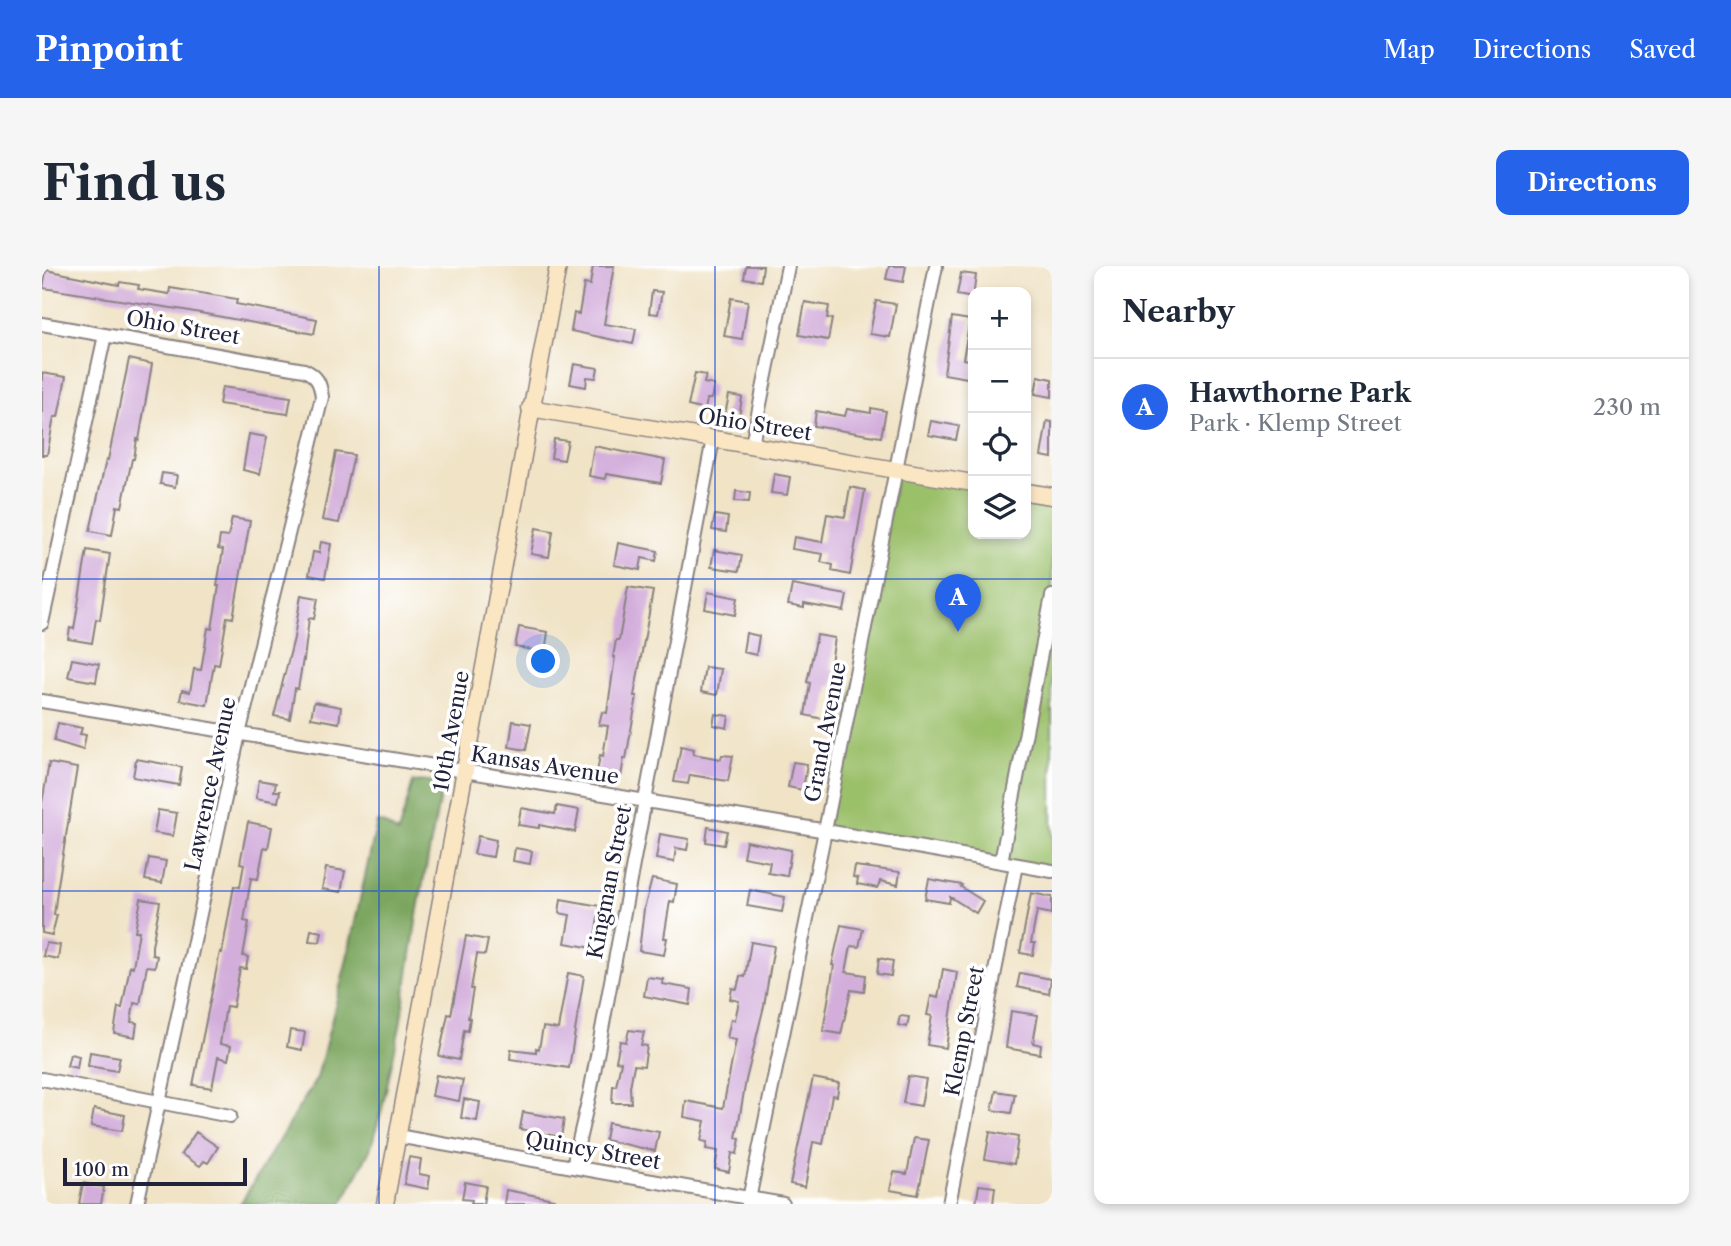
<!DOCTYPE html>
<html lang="en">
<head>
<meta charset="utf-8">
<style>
	:root { --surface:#fff; --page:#f6f6f7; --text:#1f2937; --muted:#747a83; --line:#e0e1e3; --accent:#2563eb }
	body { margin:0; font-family:"Libre Caslon Text",serif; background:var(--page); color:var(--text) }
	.controls { position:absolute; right:21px; top:21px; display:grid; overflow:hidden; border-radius:14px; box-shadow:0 4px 10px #0003 }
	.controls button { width:63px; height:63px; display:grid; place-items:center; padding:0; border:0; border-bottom:2px solid var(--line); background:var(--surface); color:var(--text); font:35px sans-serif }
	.scale { position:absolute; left:21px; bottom:18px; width:184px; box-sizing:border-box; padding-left:7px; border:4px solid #22223b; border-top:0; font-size:19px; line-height:24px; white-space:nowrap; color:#22223b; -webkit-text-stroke:5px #fff; paint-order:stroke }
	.you { position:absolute; left:502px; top:396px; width:24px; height:24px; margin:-18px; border:5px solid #fff; border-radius:50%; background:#1a73e8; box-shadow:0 0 0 10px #1a73e833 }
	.badge { display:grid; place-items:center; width:46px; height:46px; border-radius:50%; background:var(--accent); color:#fff; font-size:23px; font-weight:700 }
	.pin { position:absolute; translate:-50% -58px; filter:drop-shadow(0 2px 4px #0008) }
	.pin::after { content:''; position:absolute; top:37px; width:24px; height:21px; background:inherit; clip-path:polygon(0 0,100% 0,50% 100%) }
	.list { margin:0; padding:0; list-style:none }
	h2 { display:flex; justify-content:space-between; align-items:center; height:91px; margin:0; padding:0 28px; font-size:30px }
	h2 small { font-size:23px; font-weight:400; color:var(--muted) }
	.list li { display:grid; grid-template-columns:46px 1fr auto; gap:21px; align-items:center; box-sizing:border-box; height:98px; padding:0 28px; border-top:2px solid var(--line) }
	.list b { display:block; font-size:26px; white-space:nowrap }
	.list p { margin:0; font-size:23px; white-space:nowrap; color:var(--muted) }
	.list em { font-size:23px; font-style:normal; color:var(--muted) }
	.icon { flex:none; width:38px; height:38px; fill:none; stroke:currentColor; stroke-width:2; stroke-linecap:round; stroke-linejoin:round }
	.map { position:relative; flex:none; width:1010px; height:938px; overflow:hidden; border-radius:14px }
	header { display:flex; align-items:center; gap:42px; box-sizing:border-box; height:98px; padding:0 35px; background:var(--accent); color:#fff }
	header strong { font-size:33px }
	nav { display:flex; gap:38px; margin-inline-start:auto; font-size:24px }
	.intro { display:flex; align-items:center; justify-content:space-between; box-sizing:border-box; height:168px; padding:0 42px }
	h1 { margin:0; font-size:49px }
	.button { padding:18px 32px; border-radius:14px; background:var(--accent); color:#fff; font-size:24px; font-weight:700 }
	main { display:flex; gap:42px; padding:0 42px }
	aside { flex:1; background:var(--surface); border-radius:14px; box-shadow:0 4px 10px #0003 }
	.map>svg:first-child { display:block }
</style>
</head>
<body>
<header>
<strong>Pinpoint</strong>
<nav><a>Map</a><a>Directions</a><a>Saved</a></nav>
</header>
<div class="intro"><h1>Find us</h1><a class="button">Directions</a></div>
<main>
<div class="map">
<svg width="1010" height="938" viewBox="0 0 1010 938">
	<rect width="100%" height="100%" fill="#fff"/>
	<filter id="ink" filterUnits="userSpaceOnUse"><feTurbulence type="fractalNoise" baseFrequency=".0143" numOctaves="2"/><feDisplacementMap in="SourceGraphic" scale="14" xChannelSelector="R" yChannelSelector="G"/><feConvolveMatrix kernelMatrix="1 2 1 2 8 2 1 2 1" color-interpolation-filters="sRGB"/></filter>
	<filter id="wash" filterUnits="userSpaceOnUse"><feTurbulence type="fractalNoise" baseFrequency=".00686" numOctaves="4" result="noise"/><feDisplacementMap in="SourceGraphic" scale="28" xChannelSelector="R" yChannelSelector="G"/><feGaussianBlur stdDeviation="1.57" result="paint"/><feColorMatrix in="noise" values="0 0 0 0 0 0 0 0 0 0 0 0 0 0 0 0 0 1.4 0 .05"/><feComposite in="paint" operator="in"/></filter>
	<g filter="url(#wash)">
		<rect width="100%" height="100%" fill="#f0e3c6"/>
		<path fill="#9bc06b" stroke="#5e7153" stroke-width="2" d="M 856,203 L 931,217 L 931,268 L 984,268 L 984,226 L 1010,230 L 1010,605 L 783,565 Z"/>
		<path fill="#7ca65f" stroke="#4f644d" stroke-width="2" d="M 386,515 L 400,516 L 399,525 L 376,643 L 358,760 L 340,843 L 328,884 L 300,938 L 198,938 L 275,812 L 303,701 L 335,556 L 341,557 L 356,567 L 371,516 Z"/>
		<g id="blocks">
			<path fill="#d3aedb" d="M 551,0 L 572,0 L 562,58 L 594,63 L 591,78 L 529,65 L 532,47 L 537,48 L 542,18 L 548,19 Z
				M 704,0 L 721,0 L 719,15 L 702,12 Z
				M 847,0 L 864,0 L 861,16 L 844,13 Z
				M 4,4 L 77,19 L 78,16 L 97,19 L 96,23 L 127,28 L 128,22 L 195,33 L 194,38 L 275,53 L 272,68 L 142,44 L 1,22 Z
				M 919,7 L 934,9 L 931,32 L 915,29 Z
				M 610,25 L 620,26 L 616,48 L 607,47 Z
				M 689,32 L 706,35 L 700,73 L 682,70 Z
				M 834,35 L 854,38 L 848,71 L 828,68 Z
				M 763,36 L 787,40 L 785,52 L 790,53 L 786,74 L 757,69 Z
				M 910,51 L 928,54 L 921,93 L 931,95 L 931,113 L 902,108 Z
				M 87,93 L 110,98 L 97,174 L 95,173 L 92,193 L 90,193 L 80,241 L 75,240 L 70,269 L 48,265 L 64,194 L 66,194 Z
				M 532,98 L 556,102 L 554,112 L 545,111 L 544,121 L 528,118 Z
				M 0,107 L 24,111 L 16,151 L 12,151 L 5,189 L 0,189 Z
				M 653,107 L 664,109 L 662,117 L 672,119 L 669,133 L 665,133 L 663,144 L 646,140 Z
				M 996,110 L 1010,113 L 1010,131 L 993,128 Z
				M 180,121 L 249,131 L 246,148 L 177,138 Z
				M 687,129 L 700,131 L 697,152 L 683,149 Z
				M 829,142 L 844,145 L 839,171 L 772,160 L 774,145 L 803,150 L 805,143 L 829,147 Z
				M 889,155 L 917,160 L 914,174 L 886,169 Z
				M 1005,155 L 1010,156 L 1010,192 L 999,190 Z
				M 207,168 L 225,171 L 218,208 L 201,204 Z
				M 512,173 L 526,175 L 522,194 L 509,192 Z
				M 552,180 L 623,194 L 619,217 L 564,208 L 563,213 L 547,210 Z
				M 294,186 L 312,189 L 297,257 L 280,254 Z
				M 120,207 L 135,209 L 133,221 L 118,218 Z
				M 732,208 L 748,211 L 745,229 L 729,227 Z
				M 808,221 L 823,224 L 808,309 L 790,305 L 791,299 L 779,296 L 781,288 L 750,283 L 752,271 L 780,276 L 785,248 L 803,251 Z
				M 694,225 L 708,227 L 707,236 L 693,235 Z
				M 673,249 L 686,251 L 684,266 L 670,264 Z
				M 190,252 L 208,255 L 191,352 L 185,351 L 177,399 L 172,398 L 165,439 L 138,434 L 140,424 L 148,426 L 152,403 L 159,404 L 166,362 L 170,363 L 177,320 L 175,320 L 181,284 L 176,283 L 178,270 L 186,271 Z
				M 494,262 L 511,265 L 507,291 L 489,288 Z
				M 279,276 L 289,278 L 283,312 L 267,309 L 271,286 L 277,287 Z
				M 576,277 L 616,285 L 614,295 L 600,292 L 598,304 L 572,299 Z
				M 45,284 L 68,288 L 58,354 L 54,353 L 50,377 L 26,373 L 28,362 L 32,363 Z
				M 672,284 L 700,289 L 697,305 L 669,301 Z
				M 750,319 L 805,329 L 802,345 L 762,338 L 762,342 L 746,339 Z
				M 586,321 L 611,325 L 592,430 L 595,430 L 584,493 L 582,492 L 579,511 L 555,507 L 558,489 L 561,490 L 566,460 L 557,459 L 560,446 L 565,447 L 573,391 L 571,391 L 574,374 L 577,374 Z
				M 666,326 L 696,332 L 693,349 L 663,343 Z
				M 259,329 L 276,332 L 272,353 L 267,352 L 262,394 L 261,393 L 256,423 L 253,422 L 248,453 L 232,450 L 252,372 Z
				M 477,361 L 506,366 L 503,386 L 473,381 Z
				M 704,367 L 717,370 L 714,389 L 701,386 Z
				M 775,369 L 793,372 L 788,403 L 793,404 L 790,420 L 787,420 L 781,453 L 763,449 L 768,417 L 765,416 Z
				M 30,393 L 57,398 L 54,416 L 26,411 Z
				M 663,401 L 679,403 L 675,429 L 659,426 Z
				M 272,436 L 299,441 L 297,457 L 269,452 Z
				M 673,448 L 687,450 L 685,462 L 671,459 Z
				M 471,455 L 489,458 L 484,484 L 467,481 Z
				M 16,457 L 40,462 L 38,468 L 44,469 L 41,484 L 12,475 Z
				M 639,480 L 652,483 L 651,488 L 679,493 L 680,489 L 691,490 L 686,515 L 648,509 L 646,518 L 632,516 Z
				M 94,493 L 140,501 L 137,519 L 91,511 Z
				M 751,496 L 765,498 L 761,524 L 746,521 Z
				M 7,497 L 35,502 L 15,625 L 12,649 L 15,649 L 10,669 L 0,667 L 0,537 Z
				M 217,514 L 234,517 L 232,525 L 238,525 L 236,536 L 214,532 Z
				M 515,540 L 537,544 L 533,566 L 497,559 L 497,562 L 476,559 L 479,542 L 513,548 Z
				M 116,544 L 135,547 L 131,570 L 112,567 Z
				M 206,556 L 230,561 L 226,582 L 222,581 L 216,613 L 209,612 L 202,655 L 207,656 L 201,690 L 206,691 L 204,703 L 198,702 L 191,741 L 184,740 L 178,778 L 189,780 L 186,794 L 176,791 L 170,822 L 151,819 L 178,686 L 180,687 L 192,620 L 198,621 L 202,598 L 198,597 Z
				M 666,561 L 685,565 L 682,579 L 664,576 Z
				M 618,568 L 647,573 L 645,584 L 634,582 L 632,596 L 614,593 Z
				M 436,570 L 454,574 L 451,591 L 432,588 Z
				M 704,575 L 749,584 L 745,610 L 726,607 L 728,596 L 701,591 Z
				M 473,582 L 490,585 L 488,598 L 471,595 Z
				M 107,592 L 124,595 L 120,617 L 103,614 Z
				M 813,600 L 858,606 L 856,619 L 838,615 L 836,622 L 815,618 L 816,612 L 811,611 Z
				M 284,602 L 303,605 L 299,626 L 280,623 Z
				M 610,613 L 635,618 L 632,636 L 628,635 L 622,672 L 625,672 L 622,689 L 597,685 L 602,643 Z
				M 887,613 L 920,619 L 919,621 L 941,635 L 934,647 L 908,631 L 907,637 L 883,633 Z
				M 708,624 L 743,631 L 740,646 L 705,640 Z
				M 989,627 L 1010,631 L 1010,648 L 995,645 L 989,677 L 993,677 L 991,689 L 978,687 Z
				M 99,633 L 118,636 L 110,680 L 110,689 L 115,690 L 113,701 L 105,700 L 98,738 L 92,737 L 89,756 L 95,757 L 93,771 L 72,767 L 76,741 L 80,742 L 88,700 L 91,701 L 97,665 L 93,665 Z
				M 519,633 L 558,640 L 551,682 L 523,677 L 528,649 L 517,647 Z
				M 799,659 L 821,663 L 817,681 L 809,680 L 804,706 L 824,709 L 822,726 L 809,724 L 799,768 L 781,765 L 792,699 L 790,699 Z
				M 269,664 L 280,666 L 278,676 L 267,675 Z
				M 424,670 L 446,674 L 443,689 L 435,688 L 429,723 L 431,723 L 426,752 L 428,752 L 426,765 L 422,764 L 417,794 L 397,790 L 406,748 L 409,749 Z
				M 709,676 L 732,680 L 722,740 L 704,814 L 694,872 L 698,873 L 695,888 L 690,887 L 687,906 L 673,903 L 676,885 L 664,883 L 665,876 L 659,875 L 663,855 L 642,851 L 644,835 L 681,842 L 694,774 L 685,772 L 689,753 L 693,754 L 697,735 L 688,733 L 690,722 L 695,723 L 698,710 L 703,711 Z
				M 4,677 L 18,679 L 16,693 L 1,690 Z
				M 837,692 L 851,695 L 849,710 L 835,708 Z
				M 901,703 L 915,706 L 904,782 L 885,779 L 890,750 L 885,749 L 889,730 L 896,732 Z
				M 526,707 L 542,710 L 527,802 L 468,793 L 469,783 L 494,786 L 494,782 L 497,783 L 501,761 L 516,763 Z
				M 978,707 L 1009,713 L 1007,728 L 975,721 Z
				M 605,711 L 621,713 L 620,718 L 650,723 L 648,739 L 602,730 Z
				M 969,745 L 996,749 L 991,777 L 999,779 L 998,788 L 964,782 Z
				M 858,750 L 867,751 L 865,761 L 856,759 Z
				M 248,764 L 263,766 L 260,784 L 245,781 Z
				M 587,764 L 602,766 L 599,779 L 605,780 L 602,800 L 592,799 L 588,821 L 589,837 L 570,837 L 571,820 L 574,820 L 579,796 L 574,795 L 578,775 L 584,776 Z
				M 48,786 L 78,791 L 75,805 L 46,800 Z
				M 28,788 L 37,790 L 35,802 L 25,800 Z
				M 394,809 L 421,814 L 417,835 L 390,830 Z
				M 866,810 L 884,813 L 879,840 L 861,837 Z
				M 771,812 L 797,817 L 795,830 L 790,829 L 781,878 L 771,876 L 763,921 L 748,918 Z
				M 954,825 L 973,828 L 969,847 L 950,844 Z
				M 422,833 L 438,836 L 435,855 L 419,852 Z
				M 52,843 L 83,849 L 80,865 L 49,860 Z
				M 481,846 L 522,853 L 519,871 L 478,863 Z
				M 566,857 L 617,866 L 613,885 L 563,874 Z
				M 154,866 L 176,881 L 166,897 L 162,895 L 158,900 L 139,888 Z
				M 948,866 L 976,871 L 972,898 L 943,893 Z
				M 872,872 L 887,874 L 876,929 L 848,924 L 852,906 L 865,908 Z
				M 367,891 L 379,893 L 377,908 L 388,910 L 386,923 L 362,918 Z
				M 423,916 L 444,920 L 441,938 L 429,938 L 430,934 L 420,933 Z
				M 41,917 L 62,921 L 59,938 L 37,938 Z
				M 937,919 L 953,921 L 951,938 L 934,938 Z
				M 464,924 L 512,933 L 512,938 L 462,938 Z"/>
		</g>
	</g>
	<g filter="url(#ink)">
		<use href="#blocks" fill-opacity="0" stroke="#898280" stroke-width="2"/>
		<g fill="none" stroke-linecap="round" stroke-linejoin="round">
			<defs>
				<path id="street" d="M 0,58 L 262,104 C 275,110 278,116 280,131 L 197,468 L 95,938
					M 710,178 L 746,0
					M 0,357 L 63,69
					M 0,435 L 773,563 L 1010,605
					M 959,596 L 1010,330
					M 0,813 L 188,850
					M 355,870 L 741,938
					M 531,900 L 548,827 L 671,173
					M 706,938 L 783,565 L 894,0
					M 907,938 L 974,599"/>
				<path id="secondary" d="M 488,142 L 931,217
					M 984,226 L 1010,230
					M 343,938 L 516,0"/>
			</defs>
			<use href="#street" stroke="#898280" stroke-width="16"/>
			<use href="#secondary" stroke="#898280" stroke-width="19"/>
			<use href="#street" stroke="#fff" stroke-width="12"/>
			<use href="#secondary" stroke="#fbe6c4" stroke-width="16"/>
		</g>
	</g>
	<path fill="none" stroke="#1d4ed8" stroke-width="2" stroke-opacity="0.55" d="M 337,0 L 337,938M 673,0 L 673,938M 0,313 L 1010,313M 0,625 L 1010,625"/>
	<g text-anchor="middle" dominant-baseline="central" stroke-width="7" stroke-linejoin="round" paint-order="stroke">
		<g font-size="21" fill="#22223b" stroke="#fff">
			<text transform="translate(141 61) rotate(10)">Ohio Street</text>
			<text transform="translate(713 158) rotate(9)">Ohio Street</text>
			<text transform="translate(409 465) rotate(-80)">10th Avenue</text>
			<text transform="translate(783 466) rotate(-79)">Grand Avenue</text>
			<text transform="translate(503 499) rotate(9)">Kansas Avenue</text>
			<text transform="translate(168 518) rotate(-78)">Lawrence Avenue</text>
			<text transform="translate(567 616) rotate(-79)">Kingman Street</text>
			<text transform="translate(922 765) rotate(-79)">Klemp Street</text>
			<text transform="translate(551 884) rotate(10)">Quincy Street</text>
		</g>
	</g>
</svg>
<div class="controls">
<button>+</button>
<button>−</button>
<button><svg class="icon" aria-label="locate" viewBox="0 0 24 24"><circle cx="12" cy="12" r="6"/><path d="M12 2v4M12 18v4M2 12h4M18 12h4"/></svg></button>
<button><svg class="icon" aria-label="layers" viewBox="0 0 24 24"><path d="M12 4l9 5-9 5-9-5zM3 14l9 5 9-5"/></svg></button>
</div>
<div class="scale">100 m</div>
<div class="you"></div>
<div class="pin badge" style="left:916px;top:366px">A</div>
</div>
<aside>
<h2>Nearby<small></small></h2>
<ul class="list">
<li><span class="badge">A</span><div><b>Hawthorne Park</b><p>Park · Klemp Street</p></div><em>230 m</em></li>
</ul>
</aside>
</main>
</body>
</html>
